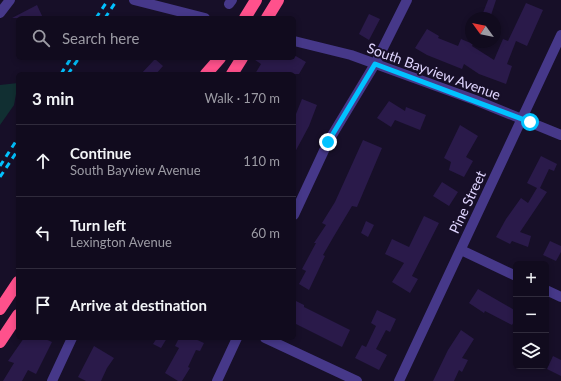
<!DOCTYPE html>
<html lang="en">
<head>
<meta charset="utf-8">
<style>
	:root { --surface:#110b1e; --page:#1a1427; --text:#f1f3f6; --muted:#9c9ba4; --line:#302b3c }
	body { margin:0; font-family:Lato,sans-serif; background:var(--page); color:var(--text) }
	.controls { position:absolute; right:12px; bottom:12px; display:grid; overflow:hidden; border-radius:6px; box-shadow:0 2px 6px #0003 }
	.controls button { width:36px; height:36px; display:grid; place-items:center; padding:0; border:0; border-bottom:1px solid var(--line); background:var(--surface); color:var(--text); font:20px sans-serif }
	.compass { position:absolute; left:465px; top:12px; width:36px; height:36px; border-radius:50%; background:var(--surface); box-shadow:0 2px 6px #0003; rotate:303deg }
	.stop { position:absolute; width:12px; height:12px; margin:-9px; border:3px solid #02c2ff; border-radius:50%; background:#fff }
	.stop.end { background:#02c2ff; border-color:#fff; box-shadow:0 1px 4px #0008 }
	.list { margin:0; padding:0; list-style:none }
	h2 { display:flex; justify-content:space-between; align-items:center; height:52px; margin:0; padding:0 16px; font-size:17px }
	h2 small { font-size:13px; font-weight:400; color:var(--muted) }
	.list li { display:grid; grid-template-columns:26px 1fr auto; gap:12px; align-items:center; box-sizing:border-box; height:72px; padding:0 16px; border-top:1px solid var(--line) }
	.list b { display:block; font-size:15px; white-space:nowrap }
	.list p { margin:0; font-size:13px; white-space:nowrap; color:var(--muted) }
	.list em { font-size:13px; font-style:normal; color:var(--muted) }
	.icon { flex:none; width:22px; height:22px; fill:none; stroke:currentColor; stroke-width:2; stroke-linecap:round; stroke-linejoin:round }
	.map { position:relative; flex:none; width:561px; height:381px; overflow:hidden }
	.search { position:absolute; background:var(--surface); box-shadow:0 2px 6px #0003; left:16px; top:16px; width:280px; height:44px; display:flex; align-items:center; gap:10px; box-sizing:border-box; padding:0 14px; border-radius:6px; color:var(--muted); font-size:15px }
	.panel { position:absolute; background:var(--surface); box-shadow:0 2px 6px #0003; left:16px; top:72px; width:280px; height:268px; border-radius:6px }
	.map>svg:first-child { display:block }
</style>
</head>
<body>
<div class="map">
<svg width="561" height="381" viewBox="0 0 561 381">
	<rect width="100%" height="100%" fill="#170f28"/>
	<path fill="#112f32" d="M 18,83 L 14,105 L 0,125 L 0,85 Z"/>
	<path fill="#2a1a4a" d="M 488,0 L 496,0 L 490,18 L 481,18 Z
		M 526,3 L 543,10 L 527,46 L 516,41 L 507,64 L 512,66 L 506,84 L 479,74 L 464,64 L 462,69 L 427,55 L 415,48 L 427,29 L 439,36 L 438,38 L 458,46 L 461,39 L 473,44 L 472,46 L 494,60 L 503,39 L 508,41 Z
		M 37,5 L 43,18 L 12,18 Z
		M 369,14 L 380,19 L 369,40 L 359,34 Z
		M 294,55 L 306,62 L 299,74 L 255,74 L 261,64 L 252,58 L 294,58 Z
		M 155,59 L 163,66 L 156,74 L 141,74 Z
		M 302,99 L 317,105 L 309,126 L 294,154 L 294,119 Z
		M 389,101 L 405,111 L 406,107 L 426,115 L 420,130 L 395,120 L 391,127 L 377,118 Z
		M 460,125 L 478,136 L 466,157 L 473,161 L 464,177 L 449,170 L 451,162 L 444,158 Z
		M 363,140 L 382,148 L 357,207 L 352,206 L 334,236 L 323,255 L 325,256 L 309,290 L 299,284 L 306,271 L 302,269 L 316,243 L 314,243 L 326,225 L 322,223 L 335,202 Z
		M 541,156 L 557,164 L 554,171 L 549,169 L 540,188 L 547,192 L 520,232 L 531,236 L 528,247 L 512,241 L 510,244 L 496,237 L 506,219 L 521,198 L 528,203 L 537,188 L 527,183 Z
		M 442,182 L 458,192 L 449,206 L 433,196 Z
		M 424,216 L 439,223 L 412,276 L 418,279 L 410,293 L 392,282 L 404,263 L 385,254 L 392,239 L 409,247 Z
		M 366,221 L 374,225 L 368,237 L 361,233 Z
		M 550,241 L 561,246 L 561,252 L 556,261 L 543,255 Z
		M 478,289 L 516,311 L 516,318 L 512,325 L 485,311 L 484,313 L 469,303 Z
		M 294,300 L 304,305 L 304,307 L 350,330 L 342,347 L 294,323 Z
		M 377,310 L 396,319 L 390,332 L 386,330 L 376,349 L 387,355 L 379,370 L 355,358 L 362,345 L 366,347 L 376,326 L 371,323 Z
		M 461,330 L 474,339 L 462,358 L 468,360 L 462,372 L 459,370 L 454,381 L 433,381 L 448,350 Z
		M 24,338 L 43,338 L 52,342 L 36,374 L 28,370 L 22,381 L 3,381 L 14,363 L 8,361 Z
		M 157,338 L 167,338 L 161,348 L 153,344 Z
		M 179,338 L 193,338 L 204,343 L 200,351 L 196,350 L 188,367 L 190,368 L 182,381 L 178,381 L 165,373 L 179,348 L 175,346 Z
		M 94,346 L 114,358 L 107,368 L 101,381 L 86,381 L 78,377 Z
		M 553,356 L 561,360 L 561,376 L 547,369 Z"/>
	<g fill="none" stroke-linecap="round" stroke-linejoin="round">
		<path stroke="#463889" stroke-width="10" d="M 134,0 L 205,18
			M 229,4 L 232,0
			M 0,13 L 10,0
			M 294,41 L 351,55 L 475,100 L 561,135
			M 294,215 L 328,142 L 375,64 L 407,0
			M 461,250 L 516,276
			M 546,290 L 561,297
			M 265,338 L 357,381
			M 52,381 L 72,338
			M 217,381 L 237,338
			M 399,381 L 561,35"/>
		<path stroke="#ff518c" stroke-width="12" d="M 245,18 L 256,0
			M 267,18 L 278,0
			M 206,74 L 220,58
			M 232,74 L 242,58
			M 0,309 L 18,282
			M 0,342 L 18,315"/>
		<path stroke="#02c2ff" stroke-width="3" stroke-dasharray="6 5" stroke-linecap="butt" d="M 96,18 L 108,0
			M 105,18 L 117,0
			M 61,74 L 71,58
			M 68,74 L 79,58
			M 0,166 L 18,138
			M 0,177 L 18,150"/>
	</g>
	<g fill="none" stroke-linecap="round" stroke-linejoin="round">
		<path stroke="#02c2ff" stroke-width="5" d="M 328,142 L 375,64 L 530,122"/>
	</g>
	<g text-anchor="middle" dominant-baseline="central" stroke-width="4" stroke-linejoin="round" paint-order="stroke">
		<g font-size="14" fill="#e0d6ff" stroke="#170f28">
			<text transform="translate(434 71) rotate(20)">South Bayview Avenue</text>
			<text transform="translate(467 202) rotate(-65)">Pine Street</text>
		</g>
	</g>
</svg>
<div class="controls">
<button>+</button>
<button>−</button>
<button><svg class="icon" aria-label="layers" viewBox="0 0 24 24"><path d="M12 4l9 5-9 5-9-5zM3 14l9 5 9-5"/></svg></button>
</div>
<svg class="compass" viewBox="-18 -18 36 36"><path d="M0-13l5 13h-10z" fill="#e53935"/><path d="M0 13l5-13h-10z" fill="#9c9ba4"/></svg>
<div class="stop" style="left:530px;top:122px"></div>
<div class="stop end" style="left:328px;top:142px"></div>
<div class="search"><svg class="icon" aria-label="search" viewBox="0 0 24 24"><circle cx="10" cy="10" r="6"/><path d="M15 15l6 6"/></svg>Search here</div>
<section class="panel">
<h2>3 min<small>Walk · 170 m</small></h2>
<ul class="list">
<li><svg class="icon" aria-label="ahead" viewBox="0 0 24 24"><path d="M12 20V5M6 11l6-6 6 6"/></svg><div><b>Continue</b><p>South Bayview Avenue</p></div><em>110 m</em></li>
<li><svg class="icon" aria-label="left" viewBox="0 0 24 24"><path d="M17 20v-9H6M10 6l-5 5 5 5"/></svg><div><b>Turn left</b><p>Lexington Avenue</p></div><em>60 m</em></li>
<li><svg class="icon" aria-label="arrive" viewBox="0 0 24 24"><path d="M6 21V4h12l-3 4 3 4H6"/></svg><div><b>Arrive at destination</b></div></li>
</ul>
</section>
</div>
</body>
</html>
